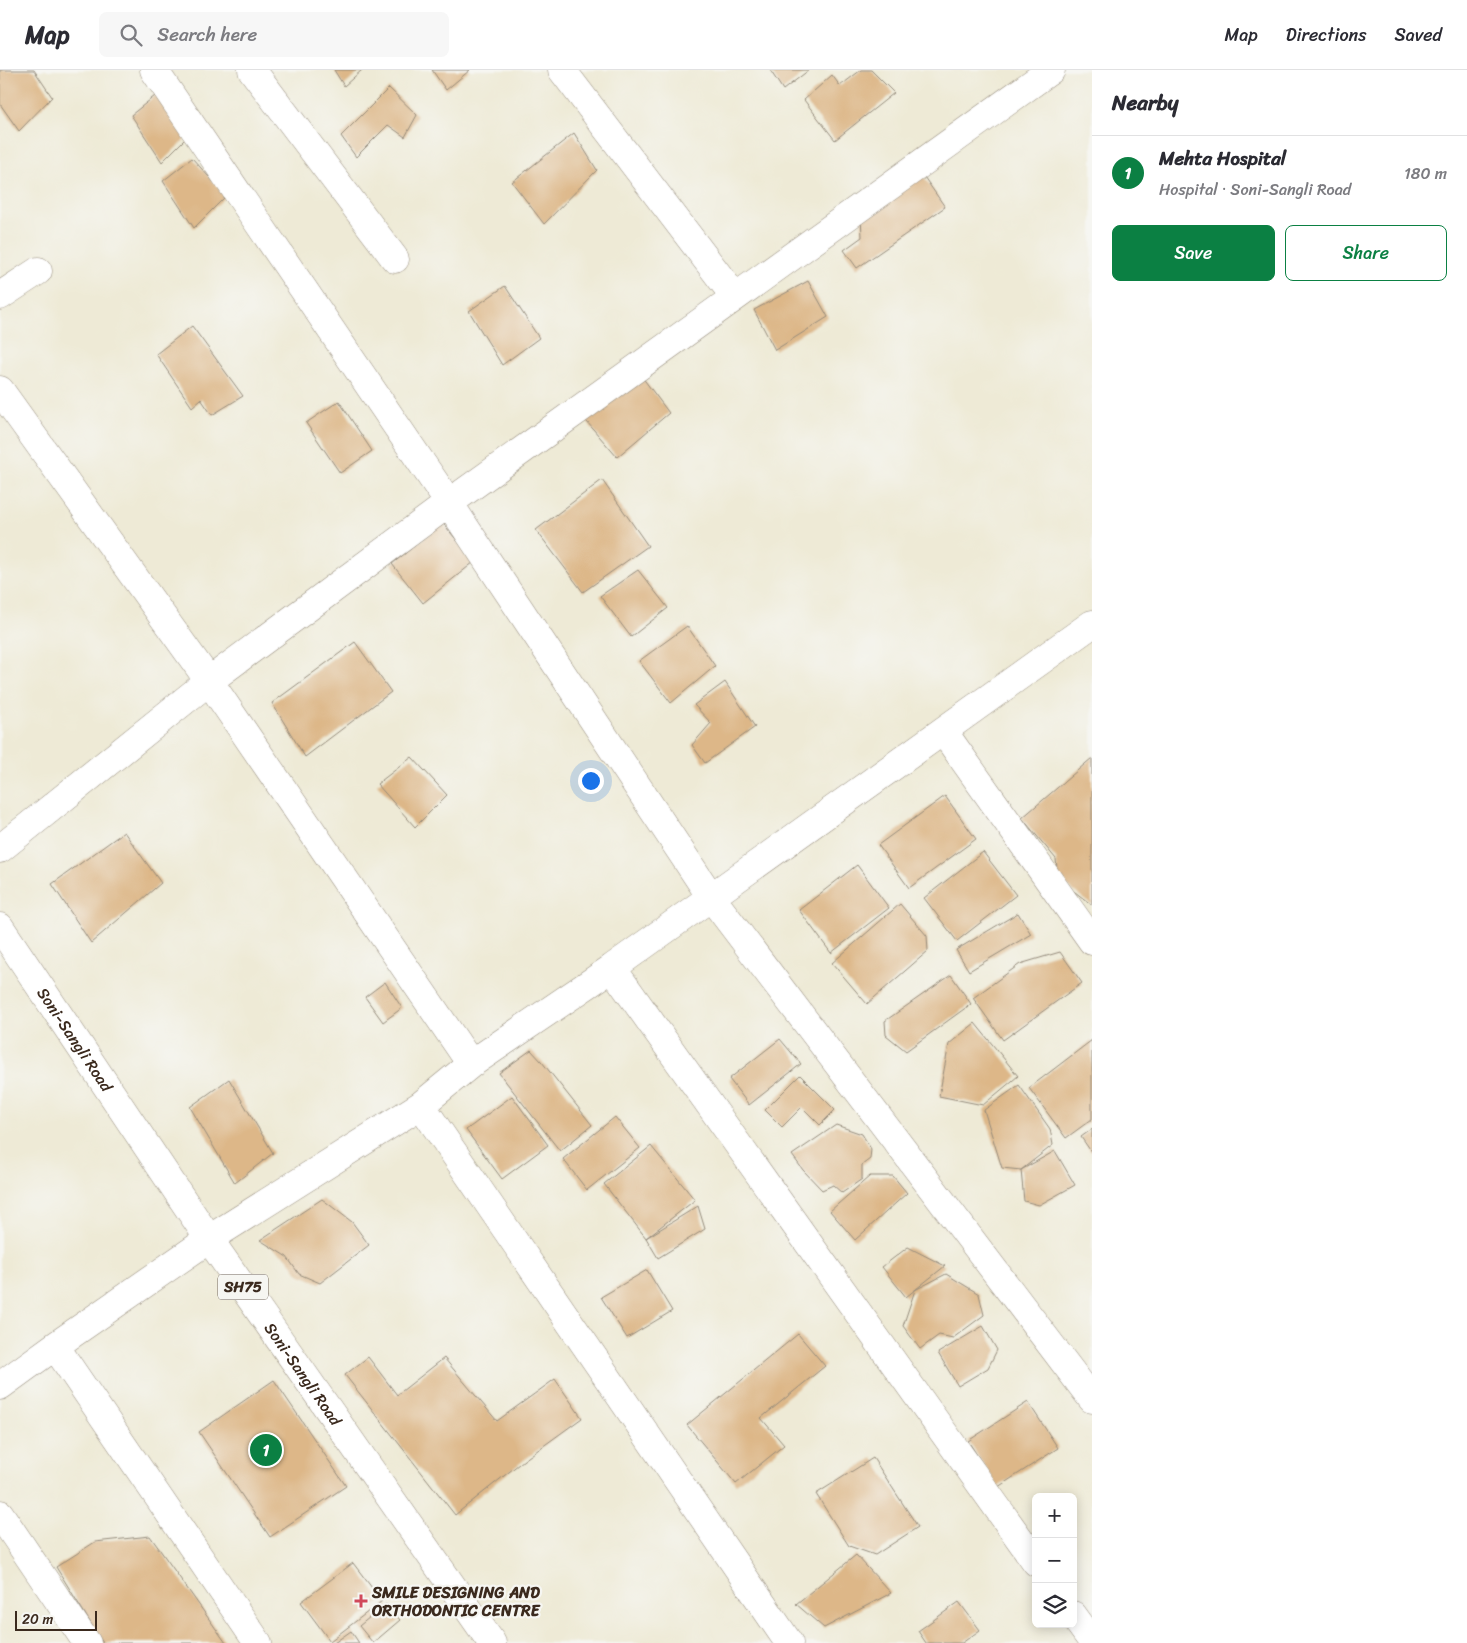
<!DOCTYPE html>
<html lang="en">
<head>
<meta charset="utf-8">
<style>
	:root { --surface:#fff; --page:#f7f7f7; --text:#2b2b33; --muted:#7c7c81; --line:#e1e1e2; --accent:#0b8043 }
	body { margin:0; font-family:Sriracha,sans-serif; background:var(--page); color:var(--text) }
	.controls { position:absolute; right:15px; bottom:15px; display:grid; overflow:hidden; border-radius:8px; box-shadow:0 2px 12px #0003 }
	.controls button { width:45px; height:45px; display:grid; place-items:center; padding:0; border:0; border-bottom:1px solid var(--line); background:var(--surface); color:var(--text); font:25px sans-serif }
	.scale { position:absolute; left:15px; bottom:12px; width:82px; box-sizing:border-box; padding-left:5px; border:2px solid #3b2a1e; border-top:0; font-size:14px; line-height:18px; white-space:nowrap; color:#3b2a1e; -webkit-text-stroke:4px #f6f6f2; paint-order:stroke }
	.you { position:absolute; left:590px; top:710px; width:18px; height:18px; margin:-12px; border:4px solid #fff; border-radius:50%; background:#1a73e8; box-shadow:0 0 0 8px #1a73e833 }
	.badge { display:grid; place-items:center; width:32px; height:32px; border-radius:50%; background:var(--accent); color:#fff; font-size:16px; font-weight:700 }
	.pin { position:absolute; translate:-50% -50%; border:2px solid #fff; box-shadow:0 1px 5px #0006 }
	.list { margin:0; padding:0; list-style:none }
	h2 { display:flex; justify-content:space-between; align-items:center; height:65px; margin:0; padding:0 20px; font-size:21px }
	h2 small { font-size:16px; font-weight:400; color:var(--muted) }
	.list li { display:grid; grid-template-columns:32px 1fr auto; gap:15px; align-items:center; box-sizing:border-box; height:75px; padding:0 20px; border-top:1px solid var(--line) }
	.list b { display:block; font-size:19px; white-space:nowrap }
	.list p { margin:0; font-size:16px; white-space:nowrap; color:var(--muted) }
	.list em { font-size:16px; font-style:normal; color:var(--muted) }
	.actions { display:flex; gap:10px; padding:15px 20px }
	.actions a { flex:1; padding:11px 0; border:1px solid var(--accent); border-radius:8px; text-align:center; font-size:18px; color:var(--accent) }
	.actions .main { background:var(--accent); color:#fff }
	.icon { flex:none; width:28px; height:28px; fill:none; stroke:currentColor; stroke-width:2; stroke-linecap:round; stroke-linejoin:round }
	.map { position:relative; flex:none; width:1092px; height:1573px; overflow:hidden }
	header { display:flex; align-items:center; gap:30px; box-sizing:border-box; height:70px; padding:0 25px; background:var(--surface); border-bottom:1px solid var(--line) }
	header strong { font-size:24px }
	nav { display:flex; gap:28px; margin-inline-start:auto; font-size:18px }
	.search { width:350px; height:45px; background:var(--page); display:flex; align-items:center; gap:12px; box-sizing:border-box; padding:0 18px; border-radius:8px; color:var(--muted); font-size:19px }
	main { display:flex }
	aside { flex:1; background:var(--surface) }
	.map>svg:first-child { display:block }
</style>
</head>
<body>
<header>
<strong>Map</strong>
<div class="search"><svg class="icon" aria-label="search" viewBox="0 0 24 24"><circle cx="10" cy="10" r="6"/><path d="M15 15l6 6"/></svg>Search here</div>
<nav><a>Map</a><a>Directions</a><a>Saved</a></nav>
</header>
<main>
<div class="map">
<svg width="1092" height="1573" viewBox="0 0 1092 1573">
	<rect width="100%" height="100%" fill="#f6f6f2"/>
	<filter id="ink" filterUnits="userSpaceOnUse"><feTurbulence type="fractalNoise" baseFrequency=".02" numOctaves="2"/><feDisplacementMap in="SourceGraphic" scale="10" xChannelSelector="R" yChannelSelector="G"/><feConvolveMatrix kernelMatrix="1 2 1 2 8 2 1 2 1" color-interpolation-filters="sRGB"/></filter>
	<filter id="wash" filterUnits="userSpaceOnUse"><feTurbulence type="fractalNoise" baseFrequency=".0096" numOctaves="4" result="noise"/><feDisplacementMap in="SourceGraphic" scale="20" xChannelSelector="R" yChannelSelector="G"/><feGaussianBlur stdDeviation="1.12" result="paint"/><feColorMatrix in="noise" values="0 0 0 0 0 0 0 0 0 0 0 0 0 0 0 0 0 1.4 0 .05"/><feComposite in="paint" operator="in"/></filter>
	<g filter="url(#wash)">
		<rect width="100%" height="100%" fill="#eeead6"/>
		<g id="blocks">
			<path fill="#ddb788" d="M 0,0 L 34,0 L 52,27 L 19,61 L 0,34 Z
				M 334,0 L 362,0 L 344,16 Z
				M 432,0 L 470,0 L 446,20 Z
				M 770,0 L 809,0 L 783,20 Z
				M 861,0 L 871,0 L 894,23 L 835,70 L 804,30 L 832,5 L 840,16 Z
				M 389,18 L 417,45 L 405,67 L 388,55 L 356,87 L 341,66 Z
				M 160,22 L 194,60 L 162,92 L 131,45 Z
				M 574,63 L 597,100 L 544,154 L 512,112 Z
				M 192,88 L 226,126 L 194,158 L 163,111 Z
				M 922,104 L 945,137 L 857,198 L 844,180 L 862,167 L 861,144 Z
				M 808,211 L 828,247 L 775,280 L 754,240 Z
				M 505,216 L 539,268 L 502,295 L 469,241 Z
				M 192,256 L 243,326 L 212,345 L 201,329 L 192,337 L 156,284 Z
				M 636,299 L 669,343 L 617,387 L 581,345 Z
				M 339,331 L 372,381 L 340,403 L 306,353 Z
				M 602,410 L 648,476 L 583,522 L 536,460 Z
				M 443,453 L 474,492 L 423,533 L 392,494 Z
				M 638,500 L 668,538 L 631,567 L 600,526 Z
				M 687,556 L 715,596 L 671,633 L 639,591 Z
				M 355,572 L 391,622 L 305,687 L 272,633 Z
				M 725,612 L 755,657 L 705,693 L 692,675 L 711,653 L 694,635 Z
				M 412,687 L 447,725 L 415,757 L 377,714 Z
				M 1092,688 L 1092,835 L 1058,809 L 1056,789 L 1022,748 Z
				M 945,726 L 976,769 L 909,818 L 878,775 Z
				M 124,762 L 161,813 L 91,873 L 52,814 Z
				M 983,782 L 1016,825 L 957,871 L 924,828 Z
				M 857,795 L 889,838 L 831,883 L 799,840 Z
				M 900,834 L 927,866 L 928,881 L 867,934 L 832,893 Z
				M 1018,843 L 1031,864 L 969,901 L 956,880 Z
				M 1060,882 L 1082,913 L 1003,970 L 973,928 L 1020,894 Z
				M 951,905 L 971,934 L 906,981 L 886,965 L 885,951 Z
				M 385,912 L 402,938 L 383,952 L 365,927 Z
				M 975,953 L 1018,1006 L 983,1035 L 939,1026 L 949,974 Z
				M 780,969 L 801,994 L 749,1035 L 729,1009 Z
				M 1092,970 L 1092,1049 L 1066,1068 L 1029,1018 Z
				M 531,980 L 542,992 L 592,1055 L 560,1081 L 499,1003 Z
				M 800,1005 L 835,1040 L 820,1055 L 802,1037 L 782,1057 L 765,1040 Z
				M 229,1009 L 273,1083 L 235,1113 L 190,1037 Z
				M 1019,1015 L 1050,1059 L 1053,1075 L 1021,1100 L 1002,1098 L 984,1040 Z
				M 512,1026 L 548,1075 L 502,1109 L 466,1060 Z
				M 615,1047 L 640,1078 L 587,1120 L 563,1089 Z
				M 836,1055 L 862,1064 L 871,1079 L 870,1089 L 862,1095 L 862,1109 L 842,1123 L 833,1115 L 822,1120 L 803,1100 L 792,1085 Z
				M 1092,1059 L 1092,1083 L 1081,1067 Z
				M 651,1076 L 695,1130 L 646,1168 L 698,1136 L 705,1159 L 658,1188 L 646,1168 L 604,1114 Z
				M 1055,1081 L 1075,1115 L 1039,1135 L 1024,1131 L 1021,1100 Z
				M 870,1106 L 893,1106 L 907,1123 L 855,1170 L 830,1141 Z
				M 322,1129 L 352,1152 L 369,1175 L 320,1213 L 299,1204 L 287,1187 L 260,1170 Z
				M 908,1177 L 945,1196 L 906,1227 L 882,1197 Z
				M 647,1200 L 672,1241 L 627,1268 L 601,1227 Z
				M 946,1204 L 979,1224 L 984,1245 L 953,1268 L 939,1265 L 920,1279 L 903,1256 L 915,1220 Z
				M 983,1256 L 997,1280 L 988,1298 L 958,1316 L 938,1283 Z
				M 798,1264 L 825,1296 L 761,1348 L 784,1375 L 736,1414 L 687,1355 Z
				M 368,1287 L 397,1325 L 444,1288 L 497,1351 L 555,1309 L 582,1348 L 524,1390 L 455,1445 L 345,1305 Z
				M 274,1310 L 346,1416 L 270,1467 L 199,1362 Z
				M 1028,1332 L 1058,1378 L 998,1417 L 968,1371 Z
				M 873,1388 L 918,1457 L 875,1485 L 849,1476 L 816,1424 Z
				M 150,1466 L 226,1573 L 103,1573 L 56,1497 L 95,1472 Z
				M 856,1485 L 891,1523 L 824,1558 L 796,1534 Z
				M 353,1493 L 382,1531 L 330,1571 L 301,1532 Z
				M 959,1532 L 980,1560 L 962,1573 L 926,1573 L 918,1561 Z
				M 386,1534 L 400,1550 L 373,1573 L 359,1556 Z
				M 351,1561 L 359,1573 L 334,1573 Z"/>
		</g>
	</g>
	<g filter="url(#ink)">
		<use href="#blocks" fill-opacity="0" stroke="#948a7a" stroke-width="1"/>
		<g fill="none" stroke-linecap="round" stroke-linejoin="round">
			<defs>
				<path id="minor" d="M 154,0 L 449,433 L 711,827 L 1092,1329
					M 252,0 L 395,189
					M 562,0 L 735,227
					M 0,226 L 38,201
					M 0,320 L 209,611 L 471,994
					M 943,661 L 1092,871
					M 0,779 L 209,611 L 449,433 L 1051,0
					M 612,898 L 1036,1492
					M 421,1035 L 789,1573
					M 55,1276 L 258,1573
					M 0,1316 L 55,1276 L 209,1169 L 421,1035 L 471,994 L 612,898 L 1092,554
					M 0,1444 L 87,1573
					M 1073,1545 L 1092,1571"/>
				<g id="major">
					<path id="s1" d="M 0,857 L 209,1169 L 492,1573"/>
				</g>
			</defs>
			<use href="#minor" stroke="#948a7a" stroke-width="29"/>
			<use href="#major" stroke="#948a7a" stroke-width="29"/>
			<use href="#minor" stroke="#fff" stroke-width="28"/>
			<use href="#major" stroke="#fff" stroke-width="28"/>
		</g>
	</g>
	<path fill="#d1495b" stroke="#f6f6f2" stroke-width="2" d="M358.5 1523.5h5v5h5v5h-5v5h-5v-5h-5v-5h5z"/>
	<g text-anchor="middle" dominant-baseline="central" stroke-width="4.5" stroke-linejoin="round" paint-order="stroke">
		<rect fill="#f6f6f2" stroke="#73675e" stroke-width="1" x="218" y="1204.5" width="50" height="25" rx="4"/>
		<g font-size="15" font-weight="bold" fill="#3b2a1e">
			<text x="243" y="1217">SH75</text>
		</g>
		<g font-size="16" fill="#3b2a1e" stroke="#f6f6f2">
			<text stroke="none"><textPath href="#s1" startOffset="135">Soni-Sangli Road</textPath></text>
			<text stroke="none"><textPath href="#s1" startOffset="540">Soni-Sangli Road</textPath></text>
		</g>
		<g font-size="16" font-weight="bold" fill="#3b2a1e" stroke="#f6f6f2" text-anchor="start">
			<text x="372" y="1522">SMILE DESIGNING AND<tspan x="372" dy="18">ORTHODONTIC CENTRE</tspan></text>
		</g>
	</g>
</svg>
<div class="controls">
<button>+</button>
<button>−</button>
<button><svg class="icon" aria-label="layers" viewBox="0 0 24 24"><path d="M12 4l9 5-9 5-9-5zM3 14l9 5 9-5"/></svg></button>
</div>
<div class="scale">20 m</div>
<div class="you"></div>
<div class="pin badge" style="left:266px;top:1380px">1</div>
</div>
<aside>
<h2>Nearby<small></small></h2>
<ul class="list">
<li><span class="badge">1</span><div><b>Mehta Hospital</b><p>Hospital · Soni-Sangli Road</p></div><em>180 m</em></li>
</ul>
<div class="actions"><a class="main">Save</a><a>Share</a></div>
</aside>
</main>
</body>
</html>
